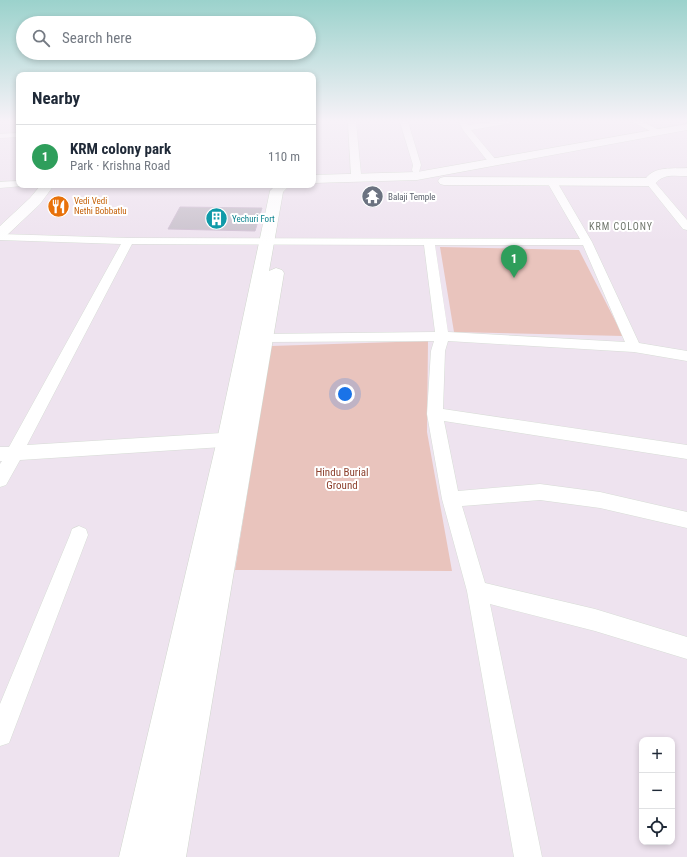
<!DOCTYPE html>
<html lang="en">
<head>
<meta charset="utf-8">
<style>
	:root { --surface:#fff; --page:#f2f2f3; --text:#1f2937; --muted:#747a83; --line:#e0e1e3; --accent:#1a73e8 }
	body { margin:0; font-family:"Roboto Condensed",sans-serif; background:var(--page); color:var(--text) }
	.controls { position:absolute; right:12px; bottom:12px; display:grid; overflow:hidden; border-radius:8px; box-shadow:0 2px 6px #0003 }
	.controls button { width:36px; height:36px; display:grid; place-items:center; padding:0; border:0; border-bottom:1px solid var(--line); background:var(--surface); color:var(--text); font:20px sans-serif }
	.you { position:absolute; left:345px; top:394px; width:14px; height:14px; margin:-10px; border:3px solid #fff; border-radius:50%; background:#1a73e8; box-shadow:0 0 0 6px #1a73e833 }
	.badge { display:grid; place-items:center; width:26px; height:26px; border-radius:50%; background:var(--accent); color:#fff; font-size:13px; font-weight:700 }
	.pin { position:absolute; translate:-50% -33px; filter:drop-shadow(0 1px 2px #0008) }
	.pin::after { content:''; position:absolute; top:21px; width:14px; height:12px; background:inherit; clip-path:polygon(0 0,100% 0,50% 100%) }
	.list { margin:0; padding:0; list-style:none }
	h2 { display:flex; justify-content:space-between; align-items:center; height:52px; margin:0; padding:0 16px; font-size:17px }
	h2 small { font-size:13px; font-weight:400; color:var(--muted) }
	.list li { display:grid; grid-template-columns:26px 1fr auto; gap:12px; align-items:center; box-sizing:border-box; height:64px; padding:0 16px; border-top:1px solid var(--line) }
	.list b { display:block; font-size:15px; white-space:nowrap }
	.list p { margin:0; font-size:13px; white-space:nowrap; color:var(--muted) }
	.list em { font-size:13px; font-style:normal; color:var(--muted) }
	.icon { flex:none; width:22px; height:22px; fill:none; stroke:currentColor; stroke-width:2; stroke-linecap:round; stroke-linejoin:round }
	.map { position:relative; flex:none; width:687px; height:857px; overflow:hidden }
	.search { position:absolute; background:var(--surface); box-shadow:0 2px 6px #0003; left:16px; top:16px; width:300px; height:44px; display:flex; align-items:center; gap:10px; box-sizing:border-box; padding:0 14px; border-radius:22px; color:var(--muted); font-size:15px }
	.panel { position:absolute; background:var(--surface); box-shadow:0 2px 6px #0003; left:16px; top:72px; width:300px; height:116px; border-radius:8px }
	.map>svg:first-child { display:block }
</style>
</head>
<body>
<div class="map">
<svg width="687" height="857" viewBox="0 0 687 857">
	<rect width="100%" height="100%" fill="#eee3ef"/>
	<path fill="#e9c4bd" d="M 440,247 L 579,250 L 623,336 L 454,332 Z
		M 428,341 L 427,432 L 452,571 L 235,570 L 271,346 Z"/>
	<path fill="#cac2cd" stroke="#d1c1d4" d="M 180,207 L 262,208 L 255,231 L 168,229 Z"/>
	<g fill="none" stroke-linecap="round" stroke-linejoin="round">
		<defs>
			<path id="street" d="M 348,122 L 356,122 L 361,174 L 356,177 L 351,174 Z
				M 400,122 L 408,122 L 421,165 L 419,172 L 413,172 L 412,170 L 413,165 Z
				M 459,122 L 467,122 L 468,125 L 493,122 L 510,122 L 506,124 L 471,130 L 496,160 L 497,162 L 496,164 L 490,164 L 463,130 Z
				M 633,122 L 643,122 L 663,132 L 662,134 L 656,134 Z
				M 19,133 L 19,137 L 0,138 L 0,134 Z
				M 552,179 L 557,182 L 592,242 L 639,343 L 687,351 L 687,361 L 634,352 L 448,341 L 445,351 L 443,409 L 687,445 L 687,459 L 444,421 L 458,491 L 540,484 L 600,492 L 687,512 L 687,528 L 600,508 L 540,500 L 462,506 L 485,583 L 595,609 L 687,637 L 687,659 L 595,631 L 490,604 L 542,857 L 514,857 L 467,591 L 442,499 L 427,414 L 431,351 L 434,341 L 264,342 L 259,341 L 257,338 L 259,335 L 264,334 L 435,332 L 424,245 L 132,244 L 27,445 L 238,432 L 244,434 L 246,439 L 244,444 L 238,446 L 20,460 L 6,485 L 0,487 L 0,464 L 2,461 L 0,461 L 0,447 L 9,447 L 121,244 L 0,240 L 0,234 L 128,238 L 580,239 L 547,182 ZM 435,245 L 583,245 L 625,342 L 448,332 Z
				M 650,179 L 653,180 L 687,220 L 687,230 L 683,229 L 647,184 L 645,182 Z
				M 19,181 L 19,185 L 22,186 L 0,188 L 0,182 Z
				M 79,526 L 86,529 L 88,535 L 9,743 L 0,746 L 0,704 L 70,535 L 72,529 Z"/>
			<path id="secondary" d="M 687,124 L 687,130 L 417,180 L 313,183 L 313,175 L 417,172 Z
				M 687,168 L 687,176 C 674,176 663,173 654,185 L 650,186 L 444,185 L 440,184 L 438,181 L 440,178 L 444,177 L 646,178 C 655,166 673,169 687,168 Z
				M 41,185 L 54,185 L 40,204 L 5,237 L 0,238 L 0,226 L 30,198 Z
				M 276,185 L 288,185 L 288,187 L 283,192 L 269,271 L 276,268 L 282,270 L 284,273 L 186,857 L 119,857 L 217,440 L 270,191 Z"/>
		</defs>
		<use href="#street" stroke="#d7ddd6" stroke-width="1"/>
		<use href="#secondary" stroke="#d0d7cd" stroke-width="1"/>
		<use href="#street" fill="#fff" fill-rule="evenodd"/>
		<use href="#secondary" fill="#fff" fill-rule="evenodd"/>
	</g>
	<linearGradient id="sky" x2="0" y2="1"><stop stop-color="#9bd2cc"/><stop offset="0.5" stop-color="#f7f2f8"/><stop offset="1" stop-color="#f7f2f8" stop-opacity="0"/></linearGradient>
	<rect width="687" height="242" fill="url(#sky)"/>
	<defs>
		<symbol id="temple-disc" viewBox="-11 -11 22 22"><circle r="9.5" fill="#6b7280" stroke="#fff"/><path d="M0-6L5-2H3V0L6.5 2.5H4V6H1.5V3h-3V6H-4V2.5H-6.5L-3 0V-2H-5Z" fill="#fff"/></symbol>
		<symbol id="restaurant-disc" viewBox="-11 -11 22 22"><circle r="9.5" fill="#e8710a" stroke="#fff"/><path d="M-5-6h1v4h1v-4h1v4h1v-4h1v5L-1.5 .5V6h-2V.5L-5-1ZM5-6V6H3V1.5H1.5Q1.5-4 5-6Z" fill="#fff"/></symbol>
		<symbol id="building-disc" viewBox="-11 -11 22 22"><circle r="9.5" fill="#0f9aa8" stroke="#fff"/><path d="M-4-6H4V6H1V3H-1V6H-4ZM-2.5-4.3h1.7v1.8h-1.7ZM.8-4.3h1.7v1.8H.8ZM-2.5-1h1.7V.8h-1.7ZM.8-1h1.7V.8H.8Z" fill="#fff"/></symbol>
	</defs>
	<g fill-rule="evenodd">
		<use href="#temple-disc" x="360" y="184" width="25" height="25"/>
		<use href="#restaurant-disc" x="46" y="194" width="25" height="25"/>
		<use href="#building-disc" x="204" y="206" width="25" height="25"/>
	</g>
	<g text-anchor="middle" dominant-baseline="central" stroke-width="4" stroke-linejoin="round" paint-order="stroke">
		<g font-size="9" fill="#5b616d" stroke="#fff" text-anchor="start">
			<text x="388" y="197">Balaji Temple</text>
		</g>
		<g font-size="9" fill="#c56008" stroke="#fff" text-anchor="start">
			<text x="74" y="201">Vedi Vedi<tspan x="74" dy="10">Nethi Bobbatlu</tspan></text>
		</g>
		<g font-size="9" fill="#0d838f" stroke="#fff" text-anchor="start">
			<text x="232" y="219">Yechuri Fort</text>
		</g>
		<g font-size="10" letter-spacing="1" fill="#70776c" stroke="#fff">
			<text x="621" y="226">KRM COLONY</text>
		</g>
		<g font-size="11" fill="#8e4330" stroke="#fff">
			<text x="342" y="472">Hindu Burial<tspan x="342" dy="13">Ground</tspan></text>
		</g>
	</g>
</svg>
<div class="controls">
<button>+</button>
<button>−</button>
<button><svg class="icon" aria-label="locate" viewBox="0 0 24 24"><circle cx="12" cy="12" r="6"/><path d="M12 2v4M12 18v4M2 12h4M18 12h4"/></svg></button>
</div>
<div class="you"></div>
<div class="pin badge" style="left:514px;top:278px;background:#2e9e5b">1</div>
<div class="search"><svg class="icon" aria-label="search" viewBox="0 0 24 24"><circle cx="10" cy="10" r="6"/><path d="M15 15l6 6"/></svg>Search here</div>
<section class="panel">
<h2>Nearby<small></small></h2>
<ul class="list">
<li><span class="badge" style="background:#2e9e5b">1</span><div><b>KRM colony park</b><p>Park · Krishna Road</p></div><em>110 m</em></li>
</ul>
</section>
</div>
</body>
</html>
